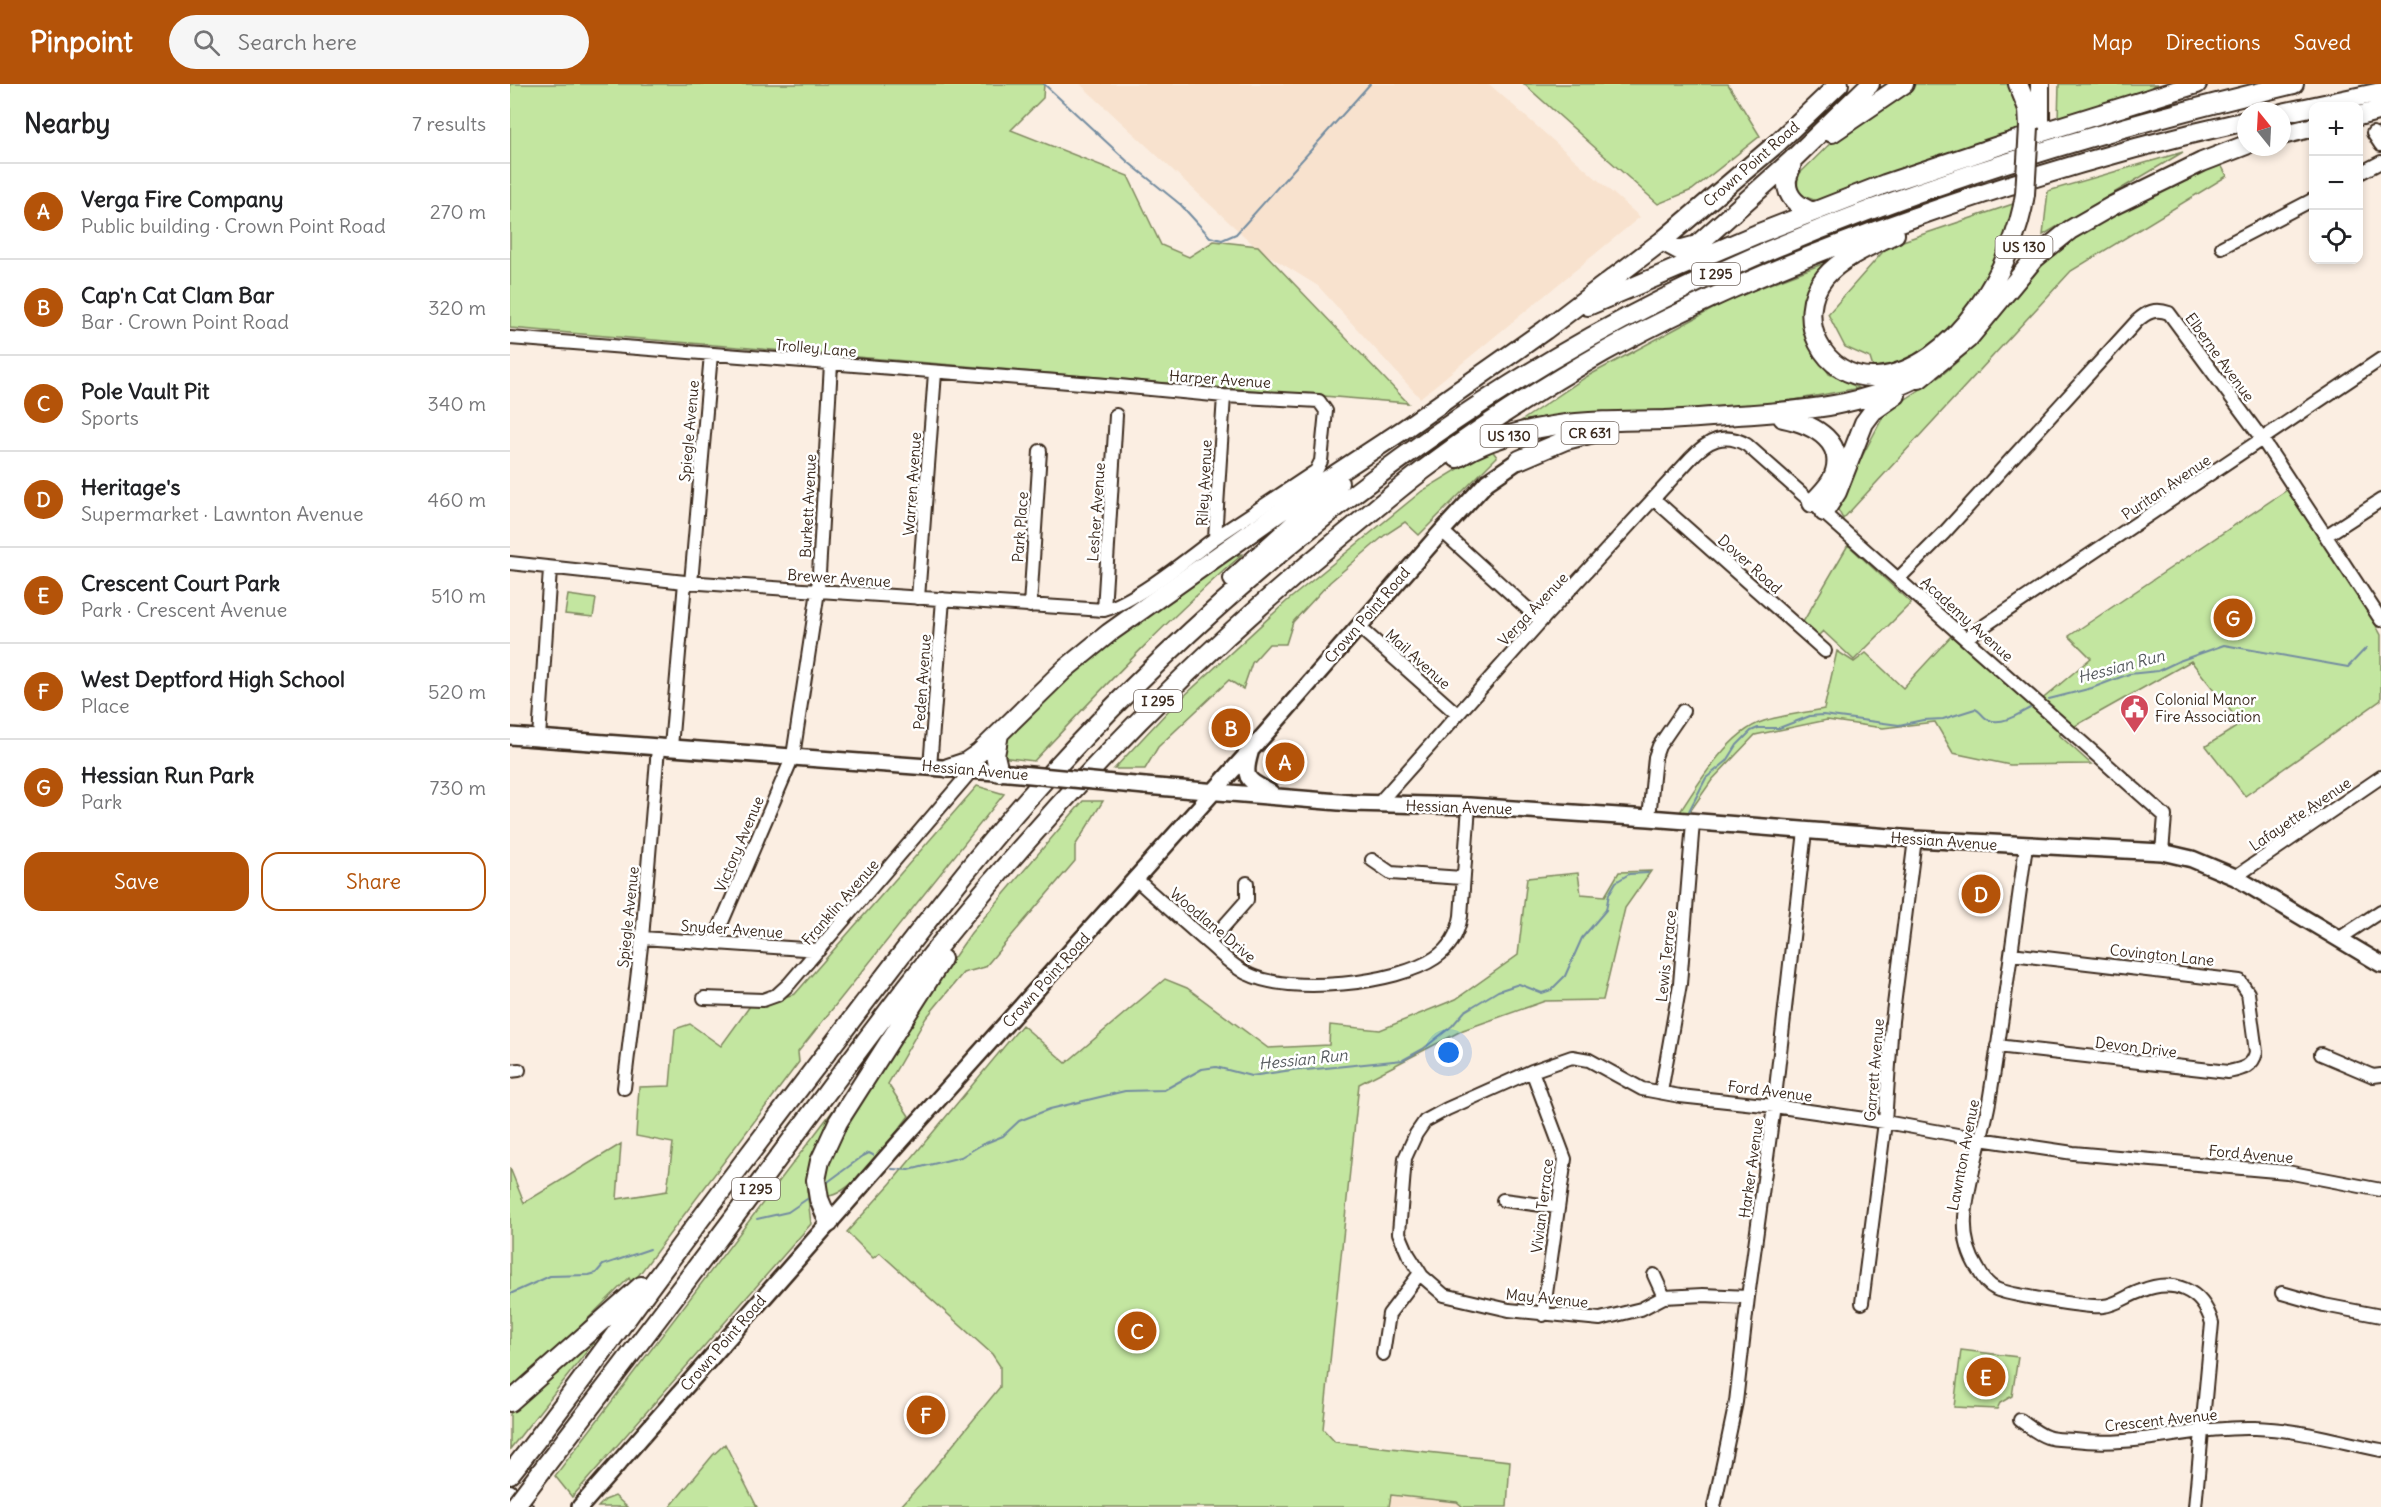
<!DOCTYPE html>
<html lang="en">
<head>
<meta charset="utf-8">
<style>
	:root { --surface:#fff; --page:#f6f6f6; --text:#202124; --muted:#757577; --line:#e0e0e0; --accent:#b45309 }
	body { margin:0; font-family:Delius,sans-serif; background:var(--page); color:var(--text) }
	.controls { position:absolute; right:18px; top:18px; display:grid; overflow:hidden; border-radius:12px; box-shadow:0 3px 9px #0003 }
	.controls button { width:54px; height:54px; display:grid; place-items:center; padding:0; border:0; border-bottom:2px solid var(--line); background:var(--surface); color:var(--text); font:30px sans-serif }
	.compass { position:absolute; left:1727px; top:18px; width:54px; height:54px; border-radius:50%; background:var(--surface); box-shadow:0 3px 9px #0003; rotate:342deg }
	.you { position:absolute; left:939px; top:969px; width:21px; height:21px; margin:-15px; border:4px solid #fff; border-radius:50%; background:#1a73e8; box-shadow:0 0 0 9px #1a73e833 }
	.badge { display:grid; place-items:center; width:39px; height:39px; border-radius:50%; background:var(--accent); color:#fff; font-size:20px; font-weight:700 }
	.pin { position:absolute; translate:-50% -50%; border:3px solid #fff; box-shadow:0 2px 6px #0006 }
	.list { margin:0; padding:0; list-style:none }
	h2 { display:flex; justify-content:space-between; align-items:center; height:78px; margin:0; padding:0 24px; font-size:26px }
	h2 small { font-size:20px; font-weight:400; color:var(--muted) }
	.list li { display:grid; grid-template-columns:39px 1fr auto; gap:18px; align-items:center; box-sizing:border-box; height:96px; padding:0 24px; border-top:2px solid var(--line) }
	.list b { display:block; font-size:22px; white-space:nowrap }
	.list p { margin:0; font-size:20px; white-space:nowrap; color:var(--muted) }
	.list em { font-size:20px; font-style:normal; color:var(--muted) }
	.actions { display:flex; gap:12px; padding:18px 24px }
	.actions a { flex:1; padding:14px 0; border:2px solid var(--accent); border-radius:18px; text-align:center; font-size:21px; color:var(--accent) }
	.actions .main { background:var(--accent); color:#fff }
	.icon { flex:none; width:33px; height:33px; fill:none; stroke:currentColor; stroke-width:2; stroke-linecap:round; stroke-linejoin:round }
	.map { position:relative; flex:none; width:1871px; height:1423px; overflow:hidden }
	header { display:flex; align-items:center; gap:36px; box-sizing:border-box; height:84px; padding:0 30px; background:var(--accent); color:#fff }
	header strong { font-size:28px }
	nav { display:flex; gap:33px; margin-inline-start:auto; font-size:21px }
	.search { width:420px; height:54px; background:var(--page); display:flex; align-items:center; gap:15px; box-sizing:border-box; padding:0 21px; border-radius:33px; color:var(--muted); font-size:22px }
	main { display:flex }
	aside { flex:1; background:var(--surface) }
	.map>svg:first-child { display:block }
</style>
</head>
<body>
<header>
<strong>Pinpoint</strong>
<div class="search"><svg class="icon" aria-label="search" viewBox="0 0 24 24"><circle cx="10" cy="10" r="6"/><path d="M15 15l6 6"/></svg>Search here</div>
<nav><a>Map</a><a>Directions</a><a>Saved</a></nav>
</header>
<main>
<aside>
<h2>Nearby<small>7 results</small></h2>
<ul class="list">
<li><span class="badge">A</span><div><b>Verga Fire Company</b><p>Public building · Crown Point Road</p></div><em>270 m</em></li>
<li><span class="badge">B</span><div><b>Cap'n Cat Clam Bar</b><p>Bar · Crown Point Road</p></div><em>320 m</em></li>
<li><span class="badge">C</span><div><b>Pole Vault Pit</b><p>Sports</p></div><em>340 m</em></li>
<li><span class="badge">D</span><div><b>Heritage's</b><p>Supermarket · Lawnton Avenue</p></div><em>460 m</em></li>
<li><span class="badge">E</span><div><b>Crescent Court Park</b><p>Park · Crescent Avenue</p></div><em>510 m</em></li>
<li><span class="badge">F</span><div><b>West Deptford High School</b><p>Place</p></div><em>520 m</em></li>
<li><span class="badge">G</span><div><b>Hessian Run Park</b><p>Park</p></div><em>730 m</em></li>
</ul>
<div class="actions"><a class="main">Save</a><a>Share</a></div>
</aside>
<div class="map">
<svg width="1871" height="1423" viewBox="0 0 1871 1423">
	<rect width="100%" height="100%" fill="#fbeee2"/>
	<filter id="ink" filterUnits="userSpaceOnUse"><feTurbulence type="fractalNoise" baseFrequency=".0167" numOctaves="2"/><feDisplacementMap in="SourceGraphic" scale="12" xChannelSelector="R" yChannelSelector="G"/><feConvolveMatrix kernelMatrix="1 2 1 2 8 2 1 2 1" color-interpolation-filters="sRGB"/></filter>
	<g filter="url(#ink)">
		<path fill="#f8e2ce" d="M 570,0 L 979,0 L 1130,133 L 910,314 L 808,202 L 748,165 Z
			M 881,1411 L 948,1418 L 953,1423 L 879,1423 Z"/>
		<path fill="#c3e6a0" stroke="#7f885f" stroke-width="1.5" d="M 0,0 L 534,0 L 533,14 L 501,46 L 618,92 L 651,161 L 679,173 L 704,157 L 748,162 L 898,319 L 0,244 Z
			M 1014,0 L 1218,0 L 1250,52 L 1182,106 L 1148,120 Z
			M 1406,0 L 1498,0 L 1504,7 L 1511,44 L 1307,117 L 1287,110 L 1288,91 L 1336,44 Z
			M 1549,0 L 1648,0 L 1611,16 L 1548,37 Z
			M 1673,68 L 1533,151 L 1538,107 Z
			M 1710,79 L 1717,92 L 1561,187 L 1333,435 L 1326,422 L 1375,329 L 1432,291 L 1464,263 L 1541,171 L 1605,128 Z
			M 1506,119 C 1502,135 1499,153 1493,168 C 1469,225 1426,272 1365,290 L 1360,274 L 1335,263 L 1318,230 L 1378,162 Z
			M 1315,179 L 1294,222 L 1298,256 L 1319,290 L 1349,304 L 1268,319 L 1108,329 L 1008,339 L 1076,293 L 1223,214 Z
			M 981,365 L 987,373 L 909,451 L 895,438 L 875,451 L 820,498 L 783,538 L 776,560 L 759,560 L 742,579 L 733,605 L 719,596 L 648,663 L 635,685 L 604,685 L 660,625 L 777,517 L 912,407 Z
			M 1777,406 L 1854,520 L 1871,551 L 1871,616 L 1735,712 L 1696,662 L 1731,640 L 1681,577 L 1549,651 L 1581,680 L 1500,681 L 1443,669 L 1425,638 L 1373,644 L 1317,636 L 1245,651 L 1202,696 L 1179,729 L 1170,728 C 1189,698 1219,648 1254,637 C 1273,631 1294,629 1314,625 L 1327,567 L 1344,578 L 1356,569 L 1393,604 L 1441,552 L 1523,623 L 1581,574 L 1559,552 Z
			M 1338,461 L 1401,519 L 1344,576 L 1313,547 L 1308,552 L 1293,538 Z
			M 733,470 C 658,534 591,606 524,677 L 491,673 L 497,650 L 576,575 L 713,475 Z
			M 58,511 L 86,515 L 83,533 L 55,530 Z
			M 467,702 L 494,710 L 288,968 L 289,978 L 122,1200 L 119,1194 L 0,1312 L 0,1084 L 14,1119 L 111,1060 L 107,1115 L 157,1107 L 163,1059 L 126,1052 L 129,1003 L 160,1002 L 165,945 L 180,940 L 211,962 L 240,922 L 285,910 Z
			M 573,717 L 593,717 L 565,762 L 565,777 L 475,883 L 453,889 L 416,934 L 378,1000 L 399,1032 C 383,1052 340,1115 315,1112 L 315,1079 L 328,1050 L 413,918 L 461,849 Z
			M 1141,787 L 1115,824 L 1093,916 L 1035,917 L 953,946 L 849,1000 L 813,1345 L 825,1358 L 1000,1377 L 997,1423 L 953,1423 L 947,1418 L 881,1411 L 879,1423 L 390,1423 L 412,1399 L 490,1303 L 490,1282 L 482,1270 L 370,1169 L 363,1174 L 337,1148 L 381,1099 L 512,941 L 556,979 L 655,895 L 677,904 L 758,964 L 819,961 L 820,941 L 870,946 L 946,915 L 1008,871 L 1017,794 L 1068,789 L 1071,810 L 1095,812 L 1109,788 Z
			M 340,1004 L 306,1065 L 297,1105 L 301,1140 L 62,1413 L 45,1392 Z
			M 100,1238 L 0,1365 L 0,1330 Z
			M 1451,1266 L 1508,1273 L 1502,1312 L 1490,1319 L 1487,1325 L 1444,1323 Z
			M 215,1360 L 247,1423 L 160,1423 L 203,1371 Z
			M 105,1412 L 117,1423 L 88,1423 L 95,1416 Z"/>
		<g fill="none" stroke-linecap="round" stroke-linejoin="round">
			<path stroke="#738ca0" stroke-width="2" d="M 534,0 L 618,78 L 671,121 L 700,153 L 712,156 L 726,150 L 860,0
				M 1539,615 L 1582,604 L 1619,590 L 1648,587 L 1669,577 L 1714,561 L 1838,583 L 1856,564
				M 1179,727 L 1196,694 L 1217,677 L 1227,661 L 1241,647 L 1248,644 L 1269,644 L 1300,632 L 1313,631 L 1389,641 L 1413,636 L 1433,635 L 1465,625 C 1471,627 1473,634 1479,636 C 1493,641 1509,630 1520,624
				M 382,1085 L 399,1086 L 451,1073 L 471,1061 L 493,1052 L 509,1037 L 540,1025 L 615,1007 L 654,1006 L 692,985 L 706,983 L 741,992 L 789,985 L 796,986 L 893,976 L 913,965 L 942,942 L 955,927 L 988,907 L 1009,900 L 1032,909 L 1041,906 L 1055,892 L 1072,854 L 1096,826 L 1099,810 L 1106,798 L 1119,790 L 1138,789
				M 315,1100 L 353,1072 L 359,1069 L 363,1071
				M 247,1135 L 278,1128 L 297,1115
				M 0,1210 L 40,1192 L 79,1191 L 86,1189 L 93,1181 L 140,1165"/>
			<defs>
				<path id="minor" d="M 1863,49 L 1871,61
					M 1848,90 L 1871,78
					M 1712,163 L 1804,115
					M 0,254 L 609,302 L 714,312 L 809,317 L 816,327 L 811,377 L 806,387 L 705,454
					M 1145,416 L 1315,567
					M 932,447 L 1031,537
					M 1817,451 L 1871,416
					M 0,479 L 175,498 L 594,526 C 626,517 677,475 705,454 L 714,312
					M 1389,494 L 1434,449 L 1627,237 C 1637,228 1645,224 1659,229 L 1752,355 L 1871,536
					M 181,499 L 201,270
					M 408,514 L 425,289
					M 520,522 L 530,367
					M 594,526 L 606,331
					M 848,542 L 947,630
					M 1456,554 L 1871,275
					M 29,654 L 40,485
					M 161,663 L 175,498
					M 420,683 L 433,515
					M 868,720 L 1031,537 L 1181,374 C 1197,357 1214,347 1237,361 L 1655,732 L 1652,768
					M 1139,734 L 1145,673 L 1149,662 L 1173,627
					M 1516,762 C 1504,847 1493,933 1479,1018 C 1472,1056 1458,1094 1455,1133 C 1454,1151 1458,1170 1468,1185 C 1472,1193 1478,1201 1486,1205 C 1499,1211 1579,1224 1593,1222 C 1607,1221 1618,1211 1631,1207 C 1663,1194 1692,1205 1702,1239 L 1685,1423
					M 862,776 L 881,789 L 952,794
					M 1725,793 L 1871,693
					M 626,795 C 650,817 674,838 698,859 C 711,870 723,883 738,890 C 779,911 887,900 925,874 C 940,864 948,850 951,832 L 959,722
					M 132,854 L 309,866
					M 1830,854 L 1871,827
					M 203,859 L 283,672 L 308,507 L 321,280
					M 699,859 L 737,816 L 737,799
					M 194,914 L 253,916 L 267,911 L 279,900 L 462,686
					M 1487,962 L 1718,988 C 1732,985 1743,983 1746,968 L 1738,909 L 1730,897 L 1501,870
					M 1811,970 L 1863,992 L 1871,991
					M 0,987 L 9,986
					M 1022,987 L 1055,1075 L 1033,1231
					M 114,1004 L 132,854 L 148,664
					M 1151,1008 L 1170,900 L 1183,738
					M 993,1116 L 1047,1123
					M 1144,1191 L 1154,1213
					M 1772,1209 L 1814,1221 L 1871,1232
					M 1238,1213 L 1193,1211 L 1154,1213 L 1131,1225 L 1090,1235 L 999,1226 L 934,1211 L 912,1192 L 898,1170 L 889,1149 L 895,1074 L 906,1050 L 915,1037 L 937,1025 L 1022,987 L 1062,973 L 1079,976 L 1132,1005 L 1170,1012 L 1264,1022 L 1375,1038 L 1470,1055 L 1563,1069 L 1777,1088 L 1871,1106
					M 1352,1219 L 1375,1038 L 1382,937 L 1405,755
					M 873,1270 L 879,1230 L 910,1189
					M 1510,1336 C 1518,1342 1528,1350 1537,1353 C 1545,1356 1555,1355 1564,1356 C 1626,1364 1684,1342 1745,1344 C 1787,1345 1830,1358 1871,1366
					M 0,1407 L 16,1423
					M 1204,1423 L 1226,1318 L 1238,1213 L 1264,1022 L 1295,747"/>
				<path id="major" d="M 0,652 L 499,689
					M 740,669 C 732,697 739,696 761,709
					M 635,702 L 841,719 L 959,722 L 1139,734 L 1405,755 L 1652,768 L 1682,775 L 1725,793 L 1871,880
					M 70,1423 L 391,1057 L 756,649 L 932,447 L 977,398 L 1009,376"/>
				<path id="highway" d="M 1508,0 L 1518,25 L 1519,43
					M 1530,0 L 1530,40
					M 1772,29 L 1871,8
					M 1848,32 L 1871,26
					M 1322,49 L 1394,0
					M 1772,51 L 1804,43
					M 1282,76 C 1282,83 1279,88 1277,95 C 1275,113 1289,123 1303,128
					M 1385,150 C 1362,161 1332,173 1315,193 C 1282,233 1313,296 1366,293 C 1445,287 1505,180 1515,110
					M 1152,157 L 1169,166 L 1187,161 L 1282,76 L 1360,0
					M 1078,222 L 1247,150 L 1375,100 L 1494,60 L 1687,0
					M 1409,295 L 1458,255 L 1524,175 L 1560,146 L 1602,122 L 1692,78 L 1736,61
					M 1273,334 C 1303,340 1341,359 1321,397 C 1316,405 1309,412 1302,419
					M 947,374 C 1009,336 1085,337 1155,336 C 1179,335 1203,333 1227,331 C 1294,327 1357,322 1416,289
					M 1009,376 L 1056,356 L 1095,346
					M 1314,428 L 1327,408 L 1354,339 L 1363,327 L 1386,311
					M 723,495 L 829,399
					M 438,684 L 456,678 L 469,669 L 555,585 L 599,549 L 791,413 L 893,346 L 1035,246 L 1152,157 L 1266,60 L 1329,0
					M 489,688 L 485,671 L 489,650
					M 319,1139 L 309,1115 L 306,1096 L 310,1077 L 328,1038 L 432,875
					M 0,1318 L 131,1202
					M 36,1381 C 121,1271 204,1161 286,1050 C 351,963 415,875 486,793 C 593,667 709,552 837,448 C 863,427 889,404 916,384 C 972,342 1033,303 1094,268 C 1193,213 1296,171 1402,134 C 1512,95 1623,62 1736,37
					M 0,1390 C 53,1323 103,1253 154,1184 C 219,1096 286,1009 352,922 C 404,854 456,785 513,720 C 690,519 912,335 1153,215 C 1352,117 1569,51 1784,0"/>
			</defs>
			<use href="#minor" stroke="#3b2a1e" stroke-width="16"/>
			<use href="#major" stroke="#3b2a1e" stroke-width="20"/>
			<use href="#highway" stroke="#3b2a1e" stroke-width="22"/>
			<use href="#minor" stroke="#fff" stroke-width="12"/>
			<use href="#major" stroke="#fff" stroke-width="15"/>
			<use href="#highway" stroke="#fff" stroke-width="18"/>
			<defs>
				<path id="major-bridge" d="M 499,689 L 635,702"/>
				<path id="highway-bridge" d="M 1515,110 L 1519,43
					M 4,1423 L 36,1381"/>
			</defs>
			<use href="#major-bridge" stroke="#3b2a1e" stroke-width="20" stroke-linecap="butt"/>
			<use href="#highway-bridge" stroke="#3b2a1e" stroke-width="22" stroke-linecap="butt"/>
			<use href="#major-bridge" stroke="#fff" stroke-width="15"/>
			<use href="#highway-bridge" stroke="#fff" stroke-width="18"/>
		</g>
	</g>
	<defs>
		<symbol id="civic-pin" viewBox="-11 -11 22 30"><path d="M0 17L-7.5 6A9.5 9.5 0 1 1 7.5 6Z" fill="#d1495b" stroke="#fff"/><path d="M-.6-6.5H3V-4.5H.6V-3L4-1V1h2V6H-6V1h2V-1L-.6-3ZM-1.2 2.5V6h2.4V2.5Z" fill="#fff"/></symbol>
	</defs>
	<g fill-rule="evenodd">
		<use href="#civic-pin" x="1608" y="608" width="33" height="45"/>
	</g>
	<g text-anchor="middle" dominant-baseline="central" stroke-width="5" stroke-linejoin="round" paint-order="stroke">
		<g fill="#fff" stroke="#766a62" stroke-width="1.5">
			<rect x="1485.5" y="152" width="57" height="22" rx="4.5"/>
			<rect x="1182" y="179" width="48" height="22" rx="4.5"/>
			<rect x="1051.5" y="338" width="57" height="22" rx="4.5"/>
			<rect x="970.5" y="341" width="57" height="22" rx="4.5"/>
			<rect x="624" y="606" width="48" height="22" rx="4.5"/>
			<rect x="222" y="1094" width="48" height="22" rx="4.5"/>
		</g>
		<g font-size="14" font-weight="bold" fill="#3b2a1e">
			<text x="1514" y="163">US 130</text>
			<text x="1206" y="190">I 295</text>
			<text x="1080" y="349">CR 631</text>
			<text x="999" y="352">US 130</text>
			<text x="648" y="617">I 295</text>
			<text x="246" y="1105">I 295</text>
		</g>
		<g font-size="15" fill="#3b2a1e" stroke="#fff">
			<text transform="translate(1241 80) rotate(-41)">Crown Point Road</text>
			<text transform="translate(306 264) rotate(5)">Trolley Lane</text>
			<text transform="translate(1710 273) rotate(54)">Elberne Avenue</text>
			<text transform="translate(710 295) rotate(4)">Harper Avenue</text>
			<text transform="translate(179 347) rotate(-85)">Spiegle Avenue</text>
			<text transform="translate(694 399) rotate(-87)">Riley Avenue</text>
			<text transform="translate(402 400) rotate(-86)">Warren Avenue</text>
			<text transform="translate(1656 403) rotate(-34)">Puritan Avenue</text>
			<text transform="translate(298 422) rotate(-87)">Burkett Avenue</text>
			<text transform="translate(586 428) rotate(-86)">Lesher Avenue</text>
			<text transform="translate(510 443) rotate(-86)">Park Place</text>
			<text transform="translate(1240 480) rotate(42)">Dover Road</text>
			<text transform="translate(329 494) rotate(4)">Brewer Avenue</text>
			<text transform="translate(1023 525) rotate(-47)">Verga Avenue</text>
			<text transform="translate(857 531) rotate(-49)">Crown Point Road</text>
			<text transform="translate(1457 535) rotate(42)">Academy Avenue</text>
			<text transform="translate(908 575) rotate(42)">Mail Avenue</text>
			<text transform="translate(412 598) rotate(-86)">Peden Avenue</text>
			<text transform="translate(465 686) rotate(5)">Hessian Avenue</text>
			<text transform="translate(949 723) rotate(2)">Hessian Avenue</text>
			<text transform="translate(1790 730) rotate(-34)">Lafayette Avenue</text>
			<text transform="translate(1434 757) rotate(4)">Hessian Avenue</text>
			<text transform="translate(229 760) rotate(-67)">Victory Avenue</text>
			<text transform="translate(330 818) rotate(-49)">Franklin Avenue</text>
			<text transform="translate(118 833) rotate(-84)">Spiegle Avenue</text>
			<text transform="translate(703 841) rotate(40)">Woodlane Drive</text>
			<text transform="translate(222 845) rotate(4)">Snyder Avenue</text>
			<text transform="translate(1652 871) rotate(6)">Covington Lane</text>
			<text transform="translate(1156 872) rotate(-84)">Lewis Terrace</text>
			<text transform="translate(536 896) rotate(-48)">Crown Point Road</text>
			<text transform="translate(1626 963) rotate(7)">Devon Drive</text>
			<text transform="translate(1364 986) rotate(-85)">Garrett Avenue</text>
			<text transform="translate(1260 1007) rotate(7)">Ford Avenue</text>
			<text transform="translate(1741 1070) rotate(5)">Ford Avenue</text>
			<text transform="translate(1453 1071) rotate(-79)">Lawnton Avenue</text>
			<text transform="translate(1241 1084) rotate(-82)">Harker Avenue</text>
			<text transform="translate(1032 1122) rotate(-83)">Vivian Terrace</text>
			<text transform="translate(1037 1214) rotate(6)">May Avenue</text>
			<text transform="translate(213 1259) rotate(-49)">Crown Point Road</text>
			<text transform="translate(1651 1336) rotate(-6)">Crescent Avenue</text>
		</g>
		<g font-size="15" fill="#3b2a1e" stroke="#fff" text-anchor="start">
			<text x="1645" y="615">Colonial Manor<tspan x="1645" dy="17">Fire Association</tspan></text>
		</g>
		<g font-size="16" font-style="italic" fill="#575b5f" stroke="#fff">
			<text transform="translate(1611 582) rotate(-15)">Hessian Run</text>
			<text transform="translate(793 975) rotate(-6)">Hessian Run</text>
		</g>
	</g>
</svg>
<div class="controls">
<button>+</button>
<button>−</button>
<button><svg class="icon" aria-label="locate" viewBox="0 0 24 24"><circle cx="12" cy="12" r="6"/><path d="M12 2v4M12 18v4M2 12h4M18 12h4"/></svg></button>
</div>
<svg class="compass" viewBox="-18 -18 36 36"><path d="M0-13l5 13h-10z" fill="#e53935"/><path d="M0 13l5-13h-10z" fill="#757577"/></svg>
<div class="you"></div>
<div class="pin badge" style="left:775px;top:678px">A</div>
<div class="pin badge" style="left:721px;top:644px">B</div>
<div class="pin badge" style="left:627px;top:1247px">C</div>
<div class="pin badge" style="left:1471px;top:810px">D</div>
<div class="pin badge" style="left:1476px;top:1293px">E</div>
<div class="pin badge" style="left:416px;top:1331px">F</div>
<div class="pin badge" style="left:1723px;top:534px">G</div>
</div>
</main>
</body>
</html>
